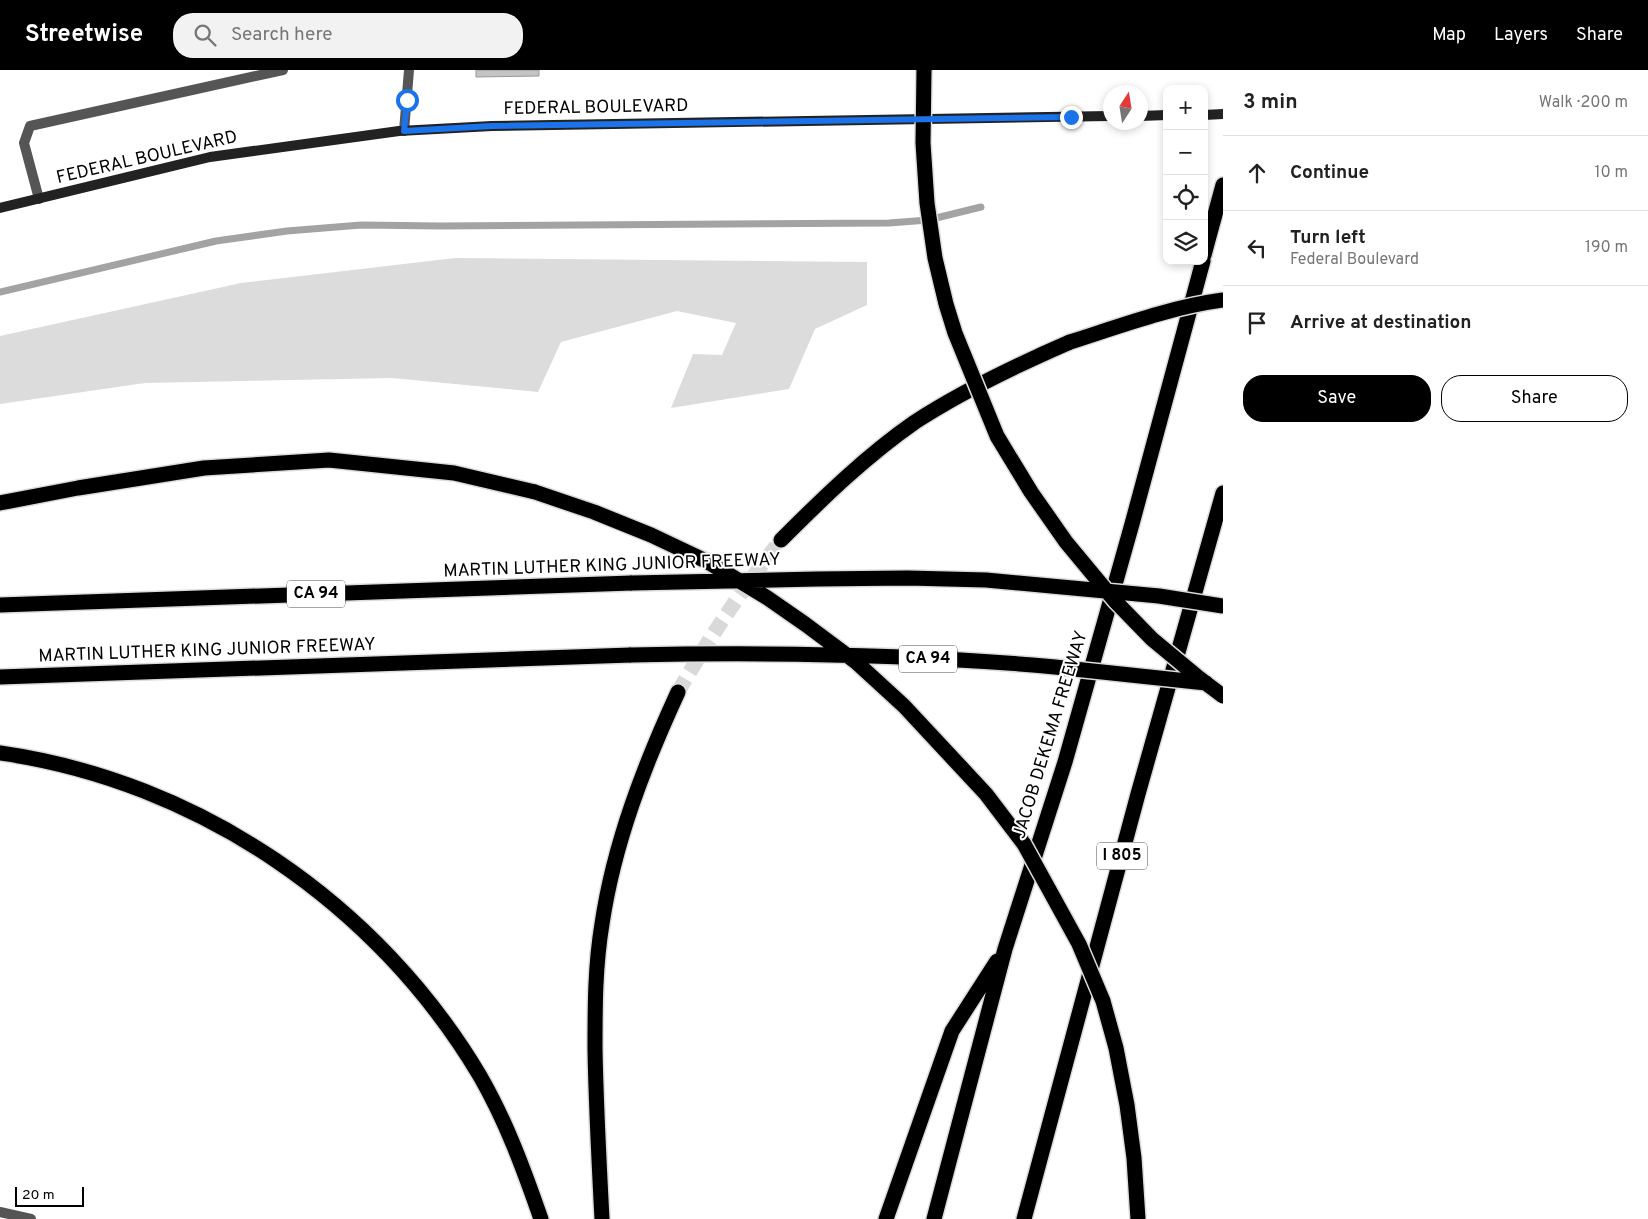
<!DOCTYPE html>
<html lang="en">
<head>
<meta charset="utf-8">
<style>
	:root { --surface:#fff; --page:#f2f2f2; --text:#222; --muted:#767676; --line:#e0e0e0; --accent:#000 }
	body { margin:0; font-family:Overpass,sans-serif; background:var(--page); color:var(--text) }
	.controls { position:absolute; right:15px; top:15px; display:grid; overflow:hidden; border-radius:10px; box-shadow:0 2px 8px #0003 }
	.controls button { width:45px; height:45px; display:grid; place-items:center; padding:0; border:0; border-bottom:1px solid var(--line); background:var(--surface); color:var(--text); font:25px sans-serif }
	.compass { position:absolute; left:1103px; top:15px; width:45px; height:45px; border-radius:50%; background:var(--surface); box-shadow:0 2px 8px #0003; rotate:12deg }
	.scale { position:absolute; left:15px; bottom:12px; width:69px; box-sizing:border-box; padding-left:5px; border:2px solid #000; border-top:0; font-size:14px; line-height:18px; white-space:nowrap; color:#000; -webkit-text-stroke:4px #fff; paint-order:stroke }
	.stop { position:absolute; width:15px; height:15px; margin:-11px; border:4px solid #1a73e8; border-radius:50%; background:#fff }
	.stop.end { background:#1a73e8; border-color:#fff; box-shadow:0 1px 5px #0008 }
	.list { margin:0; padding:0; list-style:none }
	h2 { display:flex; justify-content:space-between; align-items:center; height:65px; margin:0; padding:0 20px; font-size:21px }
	h2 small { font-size:16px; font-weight:400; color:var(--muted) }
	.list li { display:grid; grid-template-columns:32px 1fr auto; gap:15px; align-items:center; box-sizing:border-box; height:75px; padding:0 20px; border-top:1px solid var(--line) }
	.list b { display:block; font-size:19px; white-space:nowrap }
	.list p { margin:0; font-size:16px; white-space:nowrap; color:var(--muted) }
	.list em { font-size:16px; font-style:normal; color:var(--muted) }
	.actions { display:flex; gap:10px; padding:15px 20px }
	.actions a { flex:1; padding:11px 0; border:1px solid var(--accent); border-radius:20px; text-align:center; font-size:18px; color:var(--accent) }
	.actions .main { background:var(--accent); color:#fff }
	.icon { flex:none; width:28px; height:28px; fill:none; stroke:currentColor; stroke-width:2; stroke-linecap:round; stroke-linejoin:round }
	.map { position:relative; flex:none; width:1223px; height:1149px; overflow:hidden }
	header { display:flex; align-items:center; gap:30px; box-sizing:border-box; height:70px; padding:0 25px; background:var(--accent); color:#fff }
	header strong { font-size:24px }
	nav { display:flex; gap:28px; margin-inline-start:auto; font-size:18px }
	.search { width:350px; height:45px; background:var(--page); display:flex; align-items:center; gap:12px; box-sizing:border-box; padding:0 18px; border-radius:20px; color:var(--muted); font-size:19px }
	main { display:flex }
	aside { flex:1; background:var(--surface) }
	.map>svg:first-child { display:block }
</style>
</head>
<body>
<header>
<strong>Streetwise</strong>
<div class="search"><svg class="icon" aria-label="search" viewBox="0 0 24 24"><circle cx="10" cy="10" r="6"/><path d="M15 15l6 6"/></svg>Search here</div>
<nav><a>Map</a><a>Layers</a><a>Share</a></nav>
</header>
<main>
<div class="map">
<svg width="1223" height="1149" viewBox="0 0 1223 1149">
	<rect width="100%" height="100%" fill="#fff"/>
	<path fill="#dcdcdc" d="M 455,188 L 867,192 L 867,235 L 815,259 L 789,319 L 671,338 L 693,284 L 722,285 L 736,253 L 677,241 L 561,272 L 538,322 L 392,308 L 145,313 L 0,334 L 0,266 L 241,213 Z"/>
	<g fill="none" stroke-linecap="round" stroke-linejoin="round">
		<path stroke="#a3a3a3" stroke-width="7" d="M 0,222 L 216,171 L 287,161 L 361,155 L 441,156 L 889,153 L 928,150 L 981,137"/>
	</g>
	<path fill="#c4c4c4" stroke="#999" d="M 476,0 L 539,0 L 539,6 L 476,7 Z"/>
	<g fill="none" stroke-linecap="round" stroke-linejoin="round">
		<path stroke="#d9d9d9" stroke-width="15" stroke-dasharray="15 8" stroke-linecap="butt" d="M 678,622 C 709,568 743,518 781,470"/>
		<defs>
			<path id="highway" d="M 1204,185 L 1223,115
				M 0,433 L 78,418 L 204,398 L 329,390 L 454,403 L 535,422
				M 781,470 C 823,428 866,386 915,352 C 964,320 1017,295 1070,272
				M 0,535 L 632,513
				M 0,607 L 631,585
				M 0,683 C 198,711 378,834 480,1006 C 506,1051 524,1100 541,1149
				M 602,1149 C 599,1092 596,1036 595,979 C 595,937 595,896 602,854 C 614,773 644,696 678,622
				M 886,1149 L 952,961 L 997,891
				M 934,1149 L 1005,879 L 1065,692 L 1132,454 L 1203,191
				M 1024,1149 L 1138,724 L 1223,423"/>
		</defs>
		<use href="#highway" stroke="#dbdbdb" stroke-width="18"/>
		<path stroke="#555" stroke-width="10" d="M 404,61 L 409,0
			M 39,129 L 24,73 L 30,56 L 283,0"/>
		<path stroke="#555" stroke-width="10" d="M 0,1142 L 31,1149"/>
		<path stroke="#222" stroke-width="10" d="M 1204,45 L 1223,44
			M 1140,46 L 1167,45
			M 0,138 L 210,87 L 399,61 L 492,56 L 1110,46"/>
		<use href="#highway" stroke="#000" stroke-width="15"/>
		<defs>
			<path id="highway-bridge" d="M 924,0 L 923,73 L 927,133 L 935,188 L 946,234 L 955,263 L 997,366 L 1031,422 L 1066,472 L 1115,531 L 1152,569 L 1199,608 L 1223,626
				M 1070,272 C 1120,256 1171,237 1223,230
				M 535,422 L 594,442 L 651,465 L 708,492 L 766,527 L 805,554 L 856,592 L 904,636 L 986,724 L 1024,774 L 1079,874 L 1103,931 L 1116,978 L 1127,1035 L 1134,1088 L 1138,1149
				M 632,513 L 817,509 L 908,508 L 986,510 L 1159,526 L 1223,536
				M 631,585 C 772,582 914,584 1055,597 C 1105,602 1156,608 1206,613"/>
		</defs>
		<use href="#highway-bridge" stroke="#dbdbdb" stroke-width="18" stroke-linecap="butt"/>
		<use href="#highway-bridge" stroke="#000" stroke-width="15"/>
	</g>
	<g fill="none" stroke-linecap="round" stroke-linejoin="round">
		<path stroke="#1a73e8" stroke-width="6" d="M 407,30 L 404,61 L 492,56 L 1071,47"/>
	</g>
	<g text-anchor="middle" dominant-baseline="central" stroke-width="4" stroke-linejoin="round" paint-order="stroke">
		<g fill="#fff" stroke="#4c4c4c" stroke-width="1">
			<rect x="287" y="510.5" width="58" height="27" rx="4"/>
			<rect x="899" y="575.5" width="58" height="27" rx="4"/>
			<rect x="1097" y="772.5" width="50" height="27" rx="4"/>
		</g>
		<g font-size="16" font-weight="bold" fill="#000">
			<text x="316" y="524">CA 94</text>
			<text x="928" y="589">CA 94</text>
			<text x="1122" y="786">I 805</text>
		</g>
		<g font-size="18" fill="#000" stroke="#fff">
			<text transform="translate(596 38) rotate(-1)">FEDERAL BOULEVARD</text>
			<text transform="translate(147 88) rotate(-13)">FEDERAL BOULEVARD</text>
			<text transform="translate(612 496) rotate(-2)">MARTIN LUTHER KING JUNIOR FREEWAY</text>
			<text transform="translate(207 581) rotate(-2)">MARTIN LUTHER KING JUNIOR FREEWAY</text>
			<text transform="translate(1051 665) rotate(-73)">JACOB DEKEMA FREEWAY</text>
		</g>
	</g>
</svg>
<div class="controls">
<button>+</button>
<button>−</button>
<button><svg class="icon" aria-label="locate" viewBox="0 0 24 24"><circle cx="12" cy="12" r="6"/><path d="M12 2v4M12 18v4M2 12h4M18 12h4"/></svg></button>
<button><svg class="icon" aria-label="layers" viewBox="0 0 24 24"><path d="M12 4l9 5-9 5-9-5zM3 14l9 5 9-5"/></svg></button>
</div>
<svg class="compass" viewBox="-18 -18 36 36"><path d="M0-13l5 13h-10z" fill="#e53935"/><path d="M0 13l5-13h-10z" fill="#767676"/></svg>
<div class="scale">20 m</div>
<div class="stop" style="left:407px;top:30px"></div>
<div class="stop end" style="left:1071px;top:47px"></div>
</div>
<aside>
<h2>3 min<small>Walk · 200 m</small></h2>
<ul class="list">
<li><svg class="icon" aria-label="ahead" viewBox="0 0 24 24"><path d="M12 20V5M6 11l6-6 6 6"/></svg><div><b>Continue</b></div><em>10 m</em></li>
<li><svg class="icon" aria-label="left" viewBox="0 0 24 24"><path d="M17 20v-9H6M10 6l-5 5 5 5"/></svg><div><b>Turn left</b><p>Federal Boulevard</p></div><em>190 m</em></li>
<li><svg class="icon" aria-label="arrive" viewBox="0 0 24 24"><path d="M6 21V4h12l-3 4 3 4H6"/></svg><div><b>Arrive at destination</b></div></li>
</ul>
<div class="actions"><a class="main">Save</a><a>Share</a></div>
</aside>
</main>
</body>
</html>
